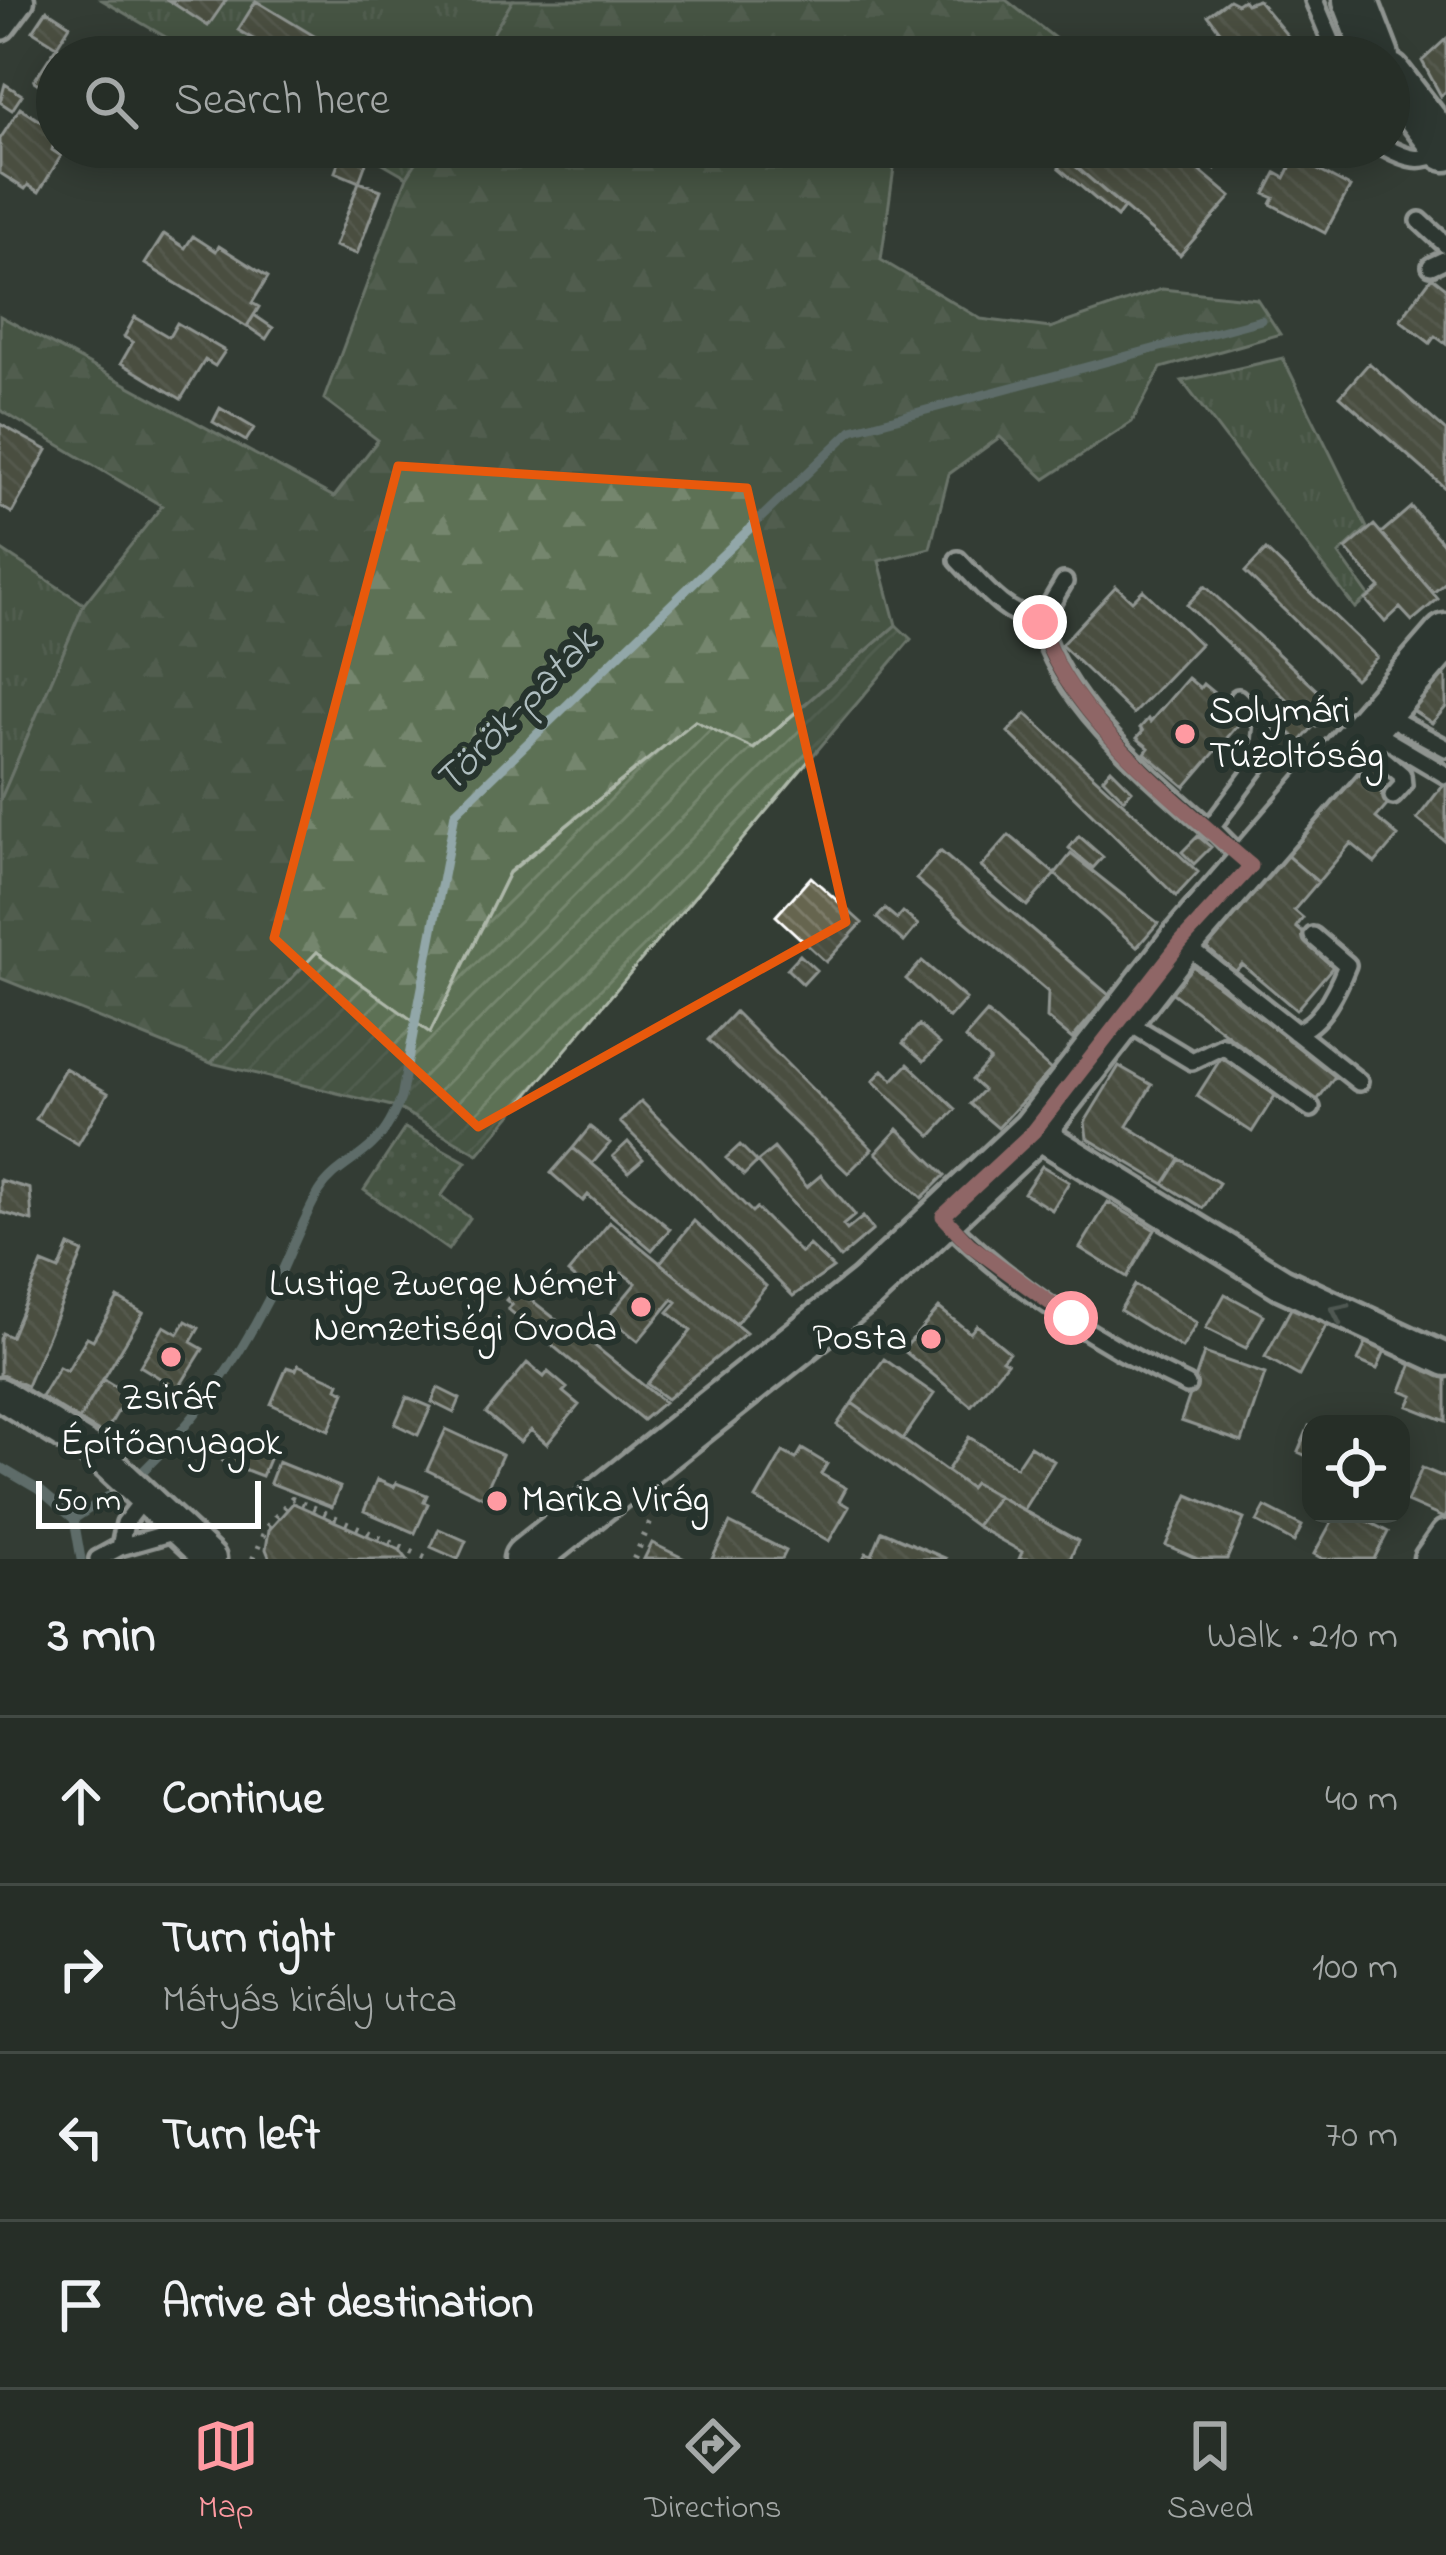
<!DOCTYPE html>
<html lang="en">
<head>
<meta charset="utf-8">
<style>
	:root { --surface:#262e27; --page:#323a33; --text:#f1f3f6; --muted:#a4a8a7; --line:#424a44; --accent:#ff9aa2 }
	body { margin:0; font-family:"Indie Flower",sans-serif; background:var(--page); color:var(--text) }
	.controls { position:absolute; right:36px; bottom:36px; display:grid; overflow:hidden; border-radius:24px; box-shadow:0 6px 30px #0003 }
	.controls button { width:108px; height:108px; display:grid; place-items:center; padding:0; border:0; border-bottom:3px solid var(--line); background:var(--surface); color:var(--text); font:60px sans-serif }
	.scale { position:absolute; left:36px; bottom:30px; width:225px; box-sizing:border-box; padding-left:12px; border:6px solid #fff; border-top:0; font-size:33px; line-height:42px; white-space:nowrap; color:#fff; -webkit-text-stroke:9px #26332d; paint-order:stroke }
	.stop { position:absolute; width:36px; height:36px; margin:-27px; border:9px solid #ff9aa2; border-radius:50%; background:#fff }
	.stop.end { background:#ff9aa2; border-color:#fff; box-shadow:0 3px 12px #0008 }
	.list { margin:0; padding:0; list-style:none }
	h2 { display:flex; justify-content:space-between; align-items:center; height:156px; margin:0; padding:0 48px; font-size:51px }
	h2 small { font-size:39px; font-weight:400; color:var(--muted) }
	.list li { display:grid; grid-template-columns:78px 1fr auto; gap:36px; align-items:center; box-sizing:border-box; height:168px; padding:0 48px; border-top:3px solid var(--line) }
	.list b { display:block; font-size:45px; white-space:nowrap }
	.list p { margin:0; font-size:39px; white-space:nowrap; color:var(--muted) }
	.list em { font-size:39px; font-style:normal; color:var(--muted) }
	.icon { flex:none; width:66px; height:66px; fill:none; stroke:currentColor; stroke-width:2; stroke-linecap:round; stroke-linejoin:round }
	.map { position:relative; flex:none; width:1446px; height:1559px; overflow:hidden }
	.search { position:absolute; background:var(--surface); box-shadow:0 6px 30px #0003; left:36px; right:36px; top:36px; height:132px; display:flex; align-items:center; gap:30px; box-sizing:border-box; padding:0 42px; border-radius:66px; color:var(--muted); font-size:45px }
	.sheet { height:828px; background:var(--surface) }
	nav { display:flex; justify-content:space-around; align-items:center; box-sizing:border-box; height:168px; border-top:3px solid var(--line); background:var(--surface); font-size:33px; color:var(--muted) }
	nav a { display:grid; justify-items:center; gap:6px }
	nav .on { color:var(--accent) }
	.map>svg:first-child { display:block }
</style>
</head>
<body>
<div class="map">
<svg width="1446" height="1559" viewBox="0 0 1446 1559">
	<defs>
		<pattern id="grass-tufts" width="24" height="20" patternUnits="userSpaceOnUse" patternTransform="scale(3)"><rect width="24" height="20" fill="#5d7155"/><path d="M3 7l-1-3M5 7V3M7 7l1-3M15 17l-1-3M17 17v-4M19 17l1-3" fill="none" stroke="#75866e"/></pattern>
		<pattern id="forest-firs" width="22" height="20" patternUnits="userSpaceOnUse" patternTransform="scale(3)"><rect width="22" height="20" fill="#5d7155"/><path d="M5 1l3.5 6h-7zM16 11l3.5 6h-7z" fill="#75866e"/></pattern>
		<pattern id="park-dots" width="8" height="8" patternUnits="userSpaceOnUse" patternTransform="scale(3)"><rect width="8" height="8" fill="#5d7155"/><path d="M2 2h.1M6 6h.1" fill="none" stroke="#75866e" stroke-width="1.8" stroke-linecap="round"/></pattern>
		<pattern id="garden-furrows" width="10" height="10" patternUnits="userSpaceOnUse" patternTransform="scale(3)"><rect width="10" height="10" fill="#5d7155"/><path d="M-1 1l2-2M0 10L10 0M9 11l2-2" fill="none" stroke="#75866e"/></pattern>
		<pattern id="building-back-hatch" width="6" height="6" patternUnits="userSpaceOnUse" patternTransform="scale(3)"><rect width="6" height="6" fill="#666550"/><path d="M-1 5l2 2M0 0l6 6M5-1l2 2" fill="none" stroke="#7d7c6a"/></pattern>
	</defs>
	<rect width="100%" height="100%" fill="#333d34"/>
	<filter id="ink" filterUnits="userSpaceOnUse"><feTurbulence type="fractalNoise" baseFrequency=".00833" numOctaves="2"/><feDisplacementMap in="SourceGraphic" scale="24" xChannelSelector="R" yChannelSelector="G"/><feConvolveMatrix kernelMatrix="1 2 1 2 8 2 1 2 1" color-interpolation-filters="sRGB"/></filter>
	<g filter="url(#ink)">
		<path fill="url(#grass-tufts)" stroke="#aeb8aa" stroke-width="3" d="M 102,0 L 513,0 L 479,57 L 200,57 Z
			M 355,147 L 426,147 L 407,177 Z
			M 1283,358 L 1367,528 L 1339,554 L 1369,596 L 1355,608 L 1182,381 Z
			M 0,549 L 84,604 L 0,801 Z"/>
		<path fill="url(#forest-firs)" stroke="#aeb8aa" stroke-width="3" d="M 513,0 L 1006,0 L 1079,57 L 479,57 Z
			M 426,147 L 897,147 L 881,260 L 981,319 L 1050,328 L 1162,289 L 1257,299 L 1280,334 L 1161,368 L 1132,422 L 1045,479 L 1000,437 L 949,474 L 930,548 L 879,561 L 896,625 L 753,749 L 695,721 L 509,872 L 430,1033 L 317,952 L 211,1063 L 0,978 L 0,801 L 84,604 L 162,506 L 0,410 L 0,316 L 334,497 L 378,440 L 324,399 L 407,177 Z"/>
		<path fill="url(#park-dots)" stroke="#aeb8aa" stroke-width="3" d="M 405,1128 L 466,1162 L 441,1196 L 470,1218 L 448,1250 L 364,1190 Z"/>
		<path fill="url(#garden-furrows)" stroke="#aeb8aa" stroke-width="3" d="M 896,625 L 911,639 L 478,1154 L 396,1107 L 211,1063 L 317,952 L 430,1033 L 509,873 L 695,721 L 754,749 Z"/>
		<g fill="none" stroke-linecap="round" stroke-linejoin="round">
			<path stroke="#92a7a9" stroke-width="9" d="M 0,1467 L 41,1491 L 74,1519 L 81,1559
				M 144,1470 C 195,1421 236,1363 268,1300 C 287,1265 299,1226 319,1192 C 334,1169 355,1162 373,1144 C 387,1131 394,1115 401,1098 L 455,813 L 852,430 L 1261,320
				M 74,1519 L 110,1495"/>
		</g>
		<path fill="url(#building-back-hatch)" stroke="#fff" stroke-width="3" d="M 168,0 L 226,0 L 208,26 Z
			M 1229,0 L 1237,4 L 1243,0 L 1246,4 L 1258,0 L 1305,57 L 1239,57 L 1208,15 Z
			M 256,1 L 349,57 L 283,57 L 238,30 Z
			M 47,10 L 70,25 L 57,46 L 33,31 Z
			M 1446,39 L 1446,91 L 1441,96 L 1422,61 Z
			M 57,46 L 73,57 L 57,57 L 57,96 L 34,81 Z
			M 5,84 L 22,95 L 12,110 L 0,102 Z
			M 20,108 L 57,132 L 52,150 L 61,156 L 39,192 L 28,185 L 25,189 L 0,173 L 0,139 Z
			M 1078,147 L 1172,147 L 1231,197 L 1180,255 L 1067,159 Z
			M 1191,147 L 1229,147 L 1215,169 L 1188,151 Z
			M 343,151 L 367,160 L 359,182 L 335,172 Z
			M 1295,158 L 1350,187 L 1325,233 L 1271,204 L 1274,198 L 1265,194 L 1276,173 L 1285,178 Z
			M 1067,159 L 1124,208 L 1117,217 L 1059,168 Z
			M 359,182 L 381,190 L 357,254 L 335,246 Z
			M 164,234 L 185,248 L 193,236 L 216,251 L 219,246 L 268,277 L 252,303 L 259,307 L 247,327 L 145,264 Z
			M 1432,277 L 1446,288 L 1446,344 L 1435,336 L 1430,343 L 1400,320 Z
			M 254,315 L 273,328 L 266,339 L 247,326 Z
			M 135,317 L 169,337 L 177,323 L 225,351 L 215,366 L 205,360 L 181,399 L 121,363 L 133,342 L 124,337 Z
			M 1369,363 L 1446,431 L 1446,489 L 1340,396 Z
			M 220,408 L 254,428 L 246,441 L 213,422 Z
			M 0,424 L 47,450 L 12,513 L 0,506 Z
			M 1411,507 L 1446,547 L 1446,582 L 1433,593 L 1381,533 Z
			M 1374,525 L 1438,599 L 1412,621 L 1400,608 L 1385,622 L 1366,600 L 1380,588 L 1346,549 Z
			M 1266,550 L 1377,657 L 1355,679 L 1245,572 Z
			M 1116,586 L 1132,601 L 1143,590 L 1200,644 L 1133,714 L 1061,645 Z
			M 1205,586 L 1335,707 L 1316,727 L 1187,605 Z
			M 1434,671 L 1446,678 L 1446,707 L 1432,723 L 1406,706 Z
			M 1188,678 L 1200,688 L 1203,684 L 1244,718 L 1185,787 L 1145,753 L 1149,748 L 1137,738 L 1143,731 L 1140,728 L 1148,719 L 1150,722 Z
			M 1026,714 L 1198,872 L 1176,896 L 1008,732 Z
			M 1299,716 L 1312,728 L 1300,742 L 1286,730 Z
			M 1111,769 L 1132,790 L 1124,799 L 1103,778 Z
			M 1356,771 L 1391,801 L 1376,818 L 1398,836 L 1375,863 L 1351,843 L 1318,882 L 1285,854 Z
			M 1446,781 L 1446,842 L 1417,819 Z
			M 1009,835 L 1055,874 L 1027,906 L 981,867 Z
			M 1079,836 L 1103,857 L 1093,868 L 1069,848 Z
			M 1198,836 L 1211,847 L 1194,864 L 1182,852 Z
			M 940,851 L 1109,995 L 1072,1039 L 1047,1018 L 1048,992 L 916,879 Z
			M 1071,854 L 1158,923 L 1137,947 L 1055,874 Z
			M 1285,854 L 1318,882 L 1294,910 L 1303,918 L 1296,927 L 1337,962 L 1296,1010 L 1242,964 L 1235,972 L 1206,947 Z
			M 811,877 L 862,923 L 826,962 L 776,916 Z
			M 885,909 L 897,919 L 903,912 L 918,925 L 904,942 L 877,918 Z
			M 800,955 L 816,970 L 803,984 L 787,969 Z
			M 922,961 L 966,999 L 949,1018 L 906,979 Z
			M 1186,961 L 1336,1075 L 1316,1102 L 1166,988 Z
			M 735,1012 L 872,1149 L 848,1173 L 708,1040 Z
			M 987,1013 L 1051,1070 L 998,1128 L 970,1104 L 983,1090 L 972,1080 L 990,1060 L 965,1038 Z
			M 919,1025 L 940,1044 L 924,1061 L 903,1043 Z
			M 1223,1055 L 1278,1091 L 1252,1132 L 1197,1096 Z
			M 908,1064 L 956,1109 L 931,1136 L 873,1081 L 883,1070 L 893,1080 Z
			M 1119,1066 L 1152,1085 L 1127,1126 L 1180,1159 L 1164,1184 L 1087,1138 L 1085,1122 Z
			M 65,1068 L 108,1093 L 78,1144 L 36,1119 Z
			M 641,1101 L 752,1212 L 756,1208 L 801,1253 L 809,1245 L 833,1268 L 793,1296 L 620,1122 Z
			M 590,1127 L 610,1143 L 592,1164 L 573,1148 Z
			M 898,1129 L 945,1175 L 922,1198 L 876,1153 Z
			M 628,1142 L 643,1159 L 628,1172 L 613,1156 Z
			M 740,1145 L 757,1162 L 744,1175 L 726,1158 Z
			M 573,1148 L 670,1229 L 652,1250 L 588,1195 L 583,1201 L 551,1173 Z
			M 774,1148 L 807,1187 L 821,1175 L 855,1215 L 843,1225 L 847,1230 L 863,1217 L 873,1230 L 840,1258 L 757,1162 Z
			M 1180,1159 L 1219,1183 L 1203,1208 L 1164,1184 Z
			M 1042,1166 L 1069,1182 L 1052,1210 L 1024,1193 Z
			M 0,1180 L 30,1189 L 32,1221 L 0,1212 Z
			M 1108,1202 L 1155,1230 L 1127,1277 L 1080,1248 Z
			M 694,1221 L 766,1286 L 736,1324 L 660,1263 Z
			M 610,1222 L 746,1333 L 667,1399 L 647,1384 L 691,1331 L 668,1312 L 677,1302 L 673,1299 L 638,1341 L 608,1317 L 636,1283 L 622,1273 L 613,1284 L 608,1280 L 596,1296 L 568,1273 Z
			M 69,1246 L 83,1252 L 27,1386 L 0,1374 L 0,1339 L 2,1333 L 11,1337 L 42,1263 L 59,1270 Z
			M 1135,1285 L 1197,1323 L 1182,1348 L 1120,1310 Z
			M 516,1288 L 572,1332 L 574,1329 L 664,1402 L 643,1420 L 508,1309 L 512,1305 L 506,1300 Z
			M 1225,1294 L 1264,1315 L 1246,1348 L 1206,1328 Z
			M 118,1298 L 143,1313 L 79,1420 L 41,1397 L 59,1367 L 67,1371 L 87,1337 L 93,1340 Z
			M 1294,1303 L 1328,1322 L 1299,1376 L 1265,1357 Z
			M 939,1308 L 970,1333 L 977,1325 L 1009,1352 L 1002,1360 L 1007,1363 L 971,1406 L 903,1350 Z
			M 186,1321 L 199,1328 L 191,1342 L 203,1349 L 178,1389 L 140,1366 L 164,1326 L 178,1334 Z
			M 1369,1336 L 1388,1343 L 1377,1369 L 1358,1361 Z
			M 1204,1353 L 1265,1374 L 1242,1442 L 1181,1421 Z
			M 1414,1358 L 1446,1371 L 1446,1421 L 1408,1406 L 1413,1396 L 1401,1391 Z
			M 884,1359 L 934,1394 L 903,1439 L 852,1403 Z
			M 527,1363 L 544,1377 L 548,1372 L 567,1388 L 563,1392 L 579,1405 L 547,1444 L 531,1430 L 520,1442 L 486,1413 Z
			M 298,1365 L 339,1383 L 337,1388 L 345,1392 L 329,1430 L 271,1404 L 287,1367 L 296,1370 Z
			M 103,1379 L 128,1394 L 104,1435 L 79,1420 Z
			M 438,1388 L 460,1399 L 454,1413 L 432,1402 Z
			M 407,1397 L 431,1407 L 418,1435 L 395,1424 Z
			M 852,1403 L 970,1488 L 974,1483 L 998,1496 L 976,1526 L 837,1425 Z
			M 1309,1426 L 1311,1427 L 1311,1458 L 1298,1452 Z
			M 446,1429 L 502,1455 L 483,1497 L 427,1470 Z
			M 969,1437 L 1016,1467 L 1030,1446 L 1054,1461 L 1023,1510 L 974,1483 L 970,1488 L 947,1471 Z
			M 231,1438 L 271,1454 L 262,1476 L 222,1461 Z
			M 802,1449 L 827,1464 L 821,1474 L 846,1488 L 839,1501 L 849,1507 L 829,1541 L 756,1499 L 783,1452 L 796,1459 Z
			M 278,1462 L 340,1487 L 332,1507 L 270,1483 Z
			M 1422,1468 L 1446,1478 L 1446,1519 L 1407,1502 Z
			M 377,1480 L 394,1487 L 396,1483 L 427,1495 L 424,1502 L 428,1504 L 415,1533 L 364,1511 Z
			M 1188,1495 L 1244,1519 L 1227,1559 L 1198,1559 L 1166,1545 Z
			M 998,1496 L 1078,1541 L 1070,1559 L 1019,1559 L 1022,1552 L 976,1526 Z
			M 293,1503 L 400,1550 L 407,1559 L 270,1559 L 266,1549 L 269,1530 Z
			M 1265,1507 L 1302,1526 L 1294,1542 L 1257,1522 Z
			M 1336,1514 L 1354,1514 L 1388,1532 L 1374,1559 L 1323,1559 L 1314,1554 Z
			M 730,1523 L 786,1551 L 782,1559 L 712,1559 Z
			M 439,1529 L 466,1541 L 458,1559 L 431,1547 Z
			M 882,1531 L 947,1559 L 863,1559 L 866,1553 L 872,1555 Z
			M 652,1543 L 685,1559 L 644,1559 Z"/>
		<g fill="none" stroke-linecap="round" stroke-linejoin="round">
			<defs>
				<path id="lane" d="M 1314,0 L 1338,57
					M 1385,147 C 1407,159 1420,163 1443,152
					M 1420,221 L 1446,245
					M 1431,266 L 1446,259
					M 958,560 C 983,586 1003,614 1040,622
					M 1064,582 L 1040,622 C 1060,703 1151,777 1211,830
					M 1238,698 L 1263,724 L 1259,763 L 1211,827 L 1248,864
					M 1383,714 L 1446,748
					M 1370,730 L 1446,775
					M 1361,740 L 1402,775 L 1403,785 L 1393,796
					M 1184,944 L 1359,1082
					M 1124,1020 L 1192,1061 L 1223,1046 L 1311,1108
					M 1295,1032 C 1321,1026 1338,988 1347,965 L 1313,936
					M 945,1219 C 1007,1284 1105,1347 1187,1385
					M 120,1547 L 180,1530
					M 98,1559 L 120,1547 L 125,1523 L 145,1497"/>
				<path id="street" d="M 0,24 L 18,0
					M 1034,1131 L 1282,1284 L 1446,1360
					M 0,1394 L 100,1456 L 210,1559
					M 1430,1559 L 1446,1536"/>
				<path id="secondary" d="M 1355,0 L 1377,57
					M 1389,75 L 1446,149
					M 526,1559 L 867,1288 L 1034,1131 L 1181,942 L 1446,636"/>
			</defs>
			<use href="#lane" stroke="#fff" stroke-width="24"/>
			<use href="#street" stroke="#fff" stroke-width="39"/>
			<use href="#secondary" stroke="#fff" stroke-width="51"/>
			<path stroke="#fff" stroke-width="6" stroke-dasharray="3 9" stroke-linecap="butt" d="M 253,1559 L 266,1528 L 292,1498 L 427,1559
				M 634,1559 L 654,1514"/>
			<use href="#lane" stroke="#26332d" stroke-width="15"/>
			<use href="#street" stroke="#26332d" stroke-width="30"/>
			<use href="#secondary" stroke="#26332d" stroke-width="42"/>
		</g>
		<defs><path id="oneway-chevron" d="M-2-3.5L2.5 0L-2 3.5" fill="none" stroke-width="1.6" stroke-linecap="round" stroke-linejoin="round" transform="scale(3)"/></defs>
		<use stroke="#727a76" href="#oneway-chevron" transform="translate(1339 1312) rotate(-154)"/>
	</g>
	<g fill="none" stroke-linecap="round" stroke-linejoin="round" filter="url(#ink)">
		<path stroke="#ff9aa2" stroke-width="15" d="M 1040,622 C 1064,714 1181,805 1251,866 L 1181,942 L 1034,1131 L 943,1216 L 969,1244 L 1071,1318"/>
	</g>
	<path d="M0 0H1446V1559H0ZM 398,466 L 747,488 L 846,922 L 478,1127 L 274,938 Z" fill="#333d34" fill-opacity=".55" fill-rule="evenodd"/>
	<path fill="none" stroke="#e8590c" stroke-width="9" stroke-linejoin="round" d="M 398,466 L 747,488 L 846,922 L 478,1127 L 274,938 Z"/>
	<g fill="#ff9aa2" stroke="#26332d" stroke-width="4.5">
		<circle cx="1185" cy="734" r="12"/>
		<circle cx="641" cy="1307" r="12"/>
		<circle cx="931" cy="1339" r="12"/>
		<circle cx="171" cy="1357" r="12"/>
		<circle cx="497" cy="1501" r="12"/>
	</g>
	<g text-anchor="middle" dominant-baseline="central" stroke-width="12" stroke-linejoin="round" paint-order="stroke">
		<g font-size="39" fill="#fff" stroke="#26332d" text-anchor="start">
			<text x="1209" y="712">Solymári<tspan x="1209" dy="45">Tűzoltóság</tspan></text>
			<text x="617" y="1285" text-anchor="end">Lustige Zwerge Német<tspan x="617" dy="45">Nemzetiségi Óvoda</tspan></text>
			<text x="907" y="1339" text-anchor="end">Posta</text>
			<text x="171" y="1399" text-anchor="middle">Zsiráf<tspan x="171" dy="45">Építőanyagok</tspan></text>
			<text x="521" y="1501">Marika Virág</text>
		</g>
		<g font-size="42" font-style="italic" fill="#aebdbf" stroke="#26332d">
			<text transform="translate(517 712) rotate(-46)">Török-patak</text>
		</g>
	</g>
</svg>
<div class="controls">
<button><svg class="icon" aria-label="locate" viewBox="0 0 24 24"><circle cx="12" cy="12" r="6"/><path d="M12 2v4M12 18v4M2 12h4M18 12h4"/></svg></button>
</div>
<div class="scale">50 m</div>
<div class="stop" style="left:1071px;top:1318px"></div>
<div class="stop end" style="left:1040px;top:622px"></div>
<div class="search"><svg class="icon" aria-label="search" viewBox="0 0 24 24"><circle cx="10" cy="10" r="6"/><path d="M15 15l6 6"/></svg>Search here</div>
</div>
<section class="sheet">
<h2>3 min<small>Walk · 210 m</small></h2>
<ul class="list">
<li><svg class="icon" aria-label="ahead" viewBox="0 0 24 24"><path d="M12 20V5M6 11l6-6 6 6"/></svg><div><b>Continue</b></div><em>40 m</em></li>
<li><svg class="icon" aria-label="right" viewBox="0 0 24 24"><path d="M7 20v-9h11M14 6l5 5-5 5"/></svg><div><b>Turn right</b><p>Mátyás király utca</p></div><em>100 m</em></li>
<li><svg class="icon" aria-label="left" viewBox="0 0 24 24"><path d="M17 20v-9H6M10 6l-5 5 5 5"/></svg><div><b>Turn left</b></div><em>70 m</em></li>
<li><svg class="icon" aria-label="arrive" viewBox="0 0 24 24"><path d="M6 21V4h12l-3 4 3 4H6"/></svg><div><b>Arrive at destination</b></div></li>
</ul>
</section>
<nav>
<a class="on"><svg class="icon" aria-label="map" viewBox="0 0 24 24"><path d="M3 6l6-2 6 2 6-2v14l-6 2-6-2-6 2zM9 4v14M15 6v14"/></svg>Map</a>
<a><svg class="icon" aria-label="directions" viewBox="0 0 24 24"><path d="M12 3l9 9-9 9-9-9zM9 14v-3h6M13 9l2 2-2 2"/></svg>Directions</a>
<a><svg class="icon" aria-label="saved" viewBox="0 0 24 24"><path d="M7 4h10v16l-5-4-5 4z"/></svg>Saved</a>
</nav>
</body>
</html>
